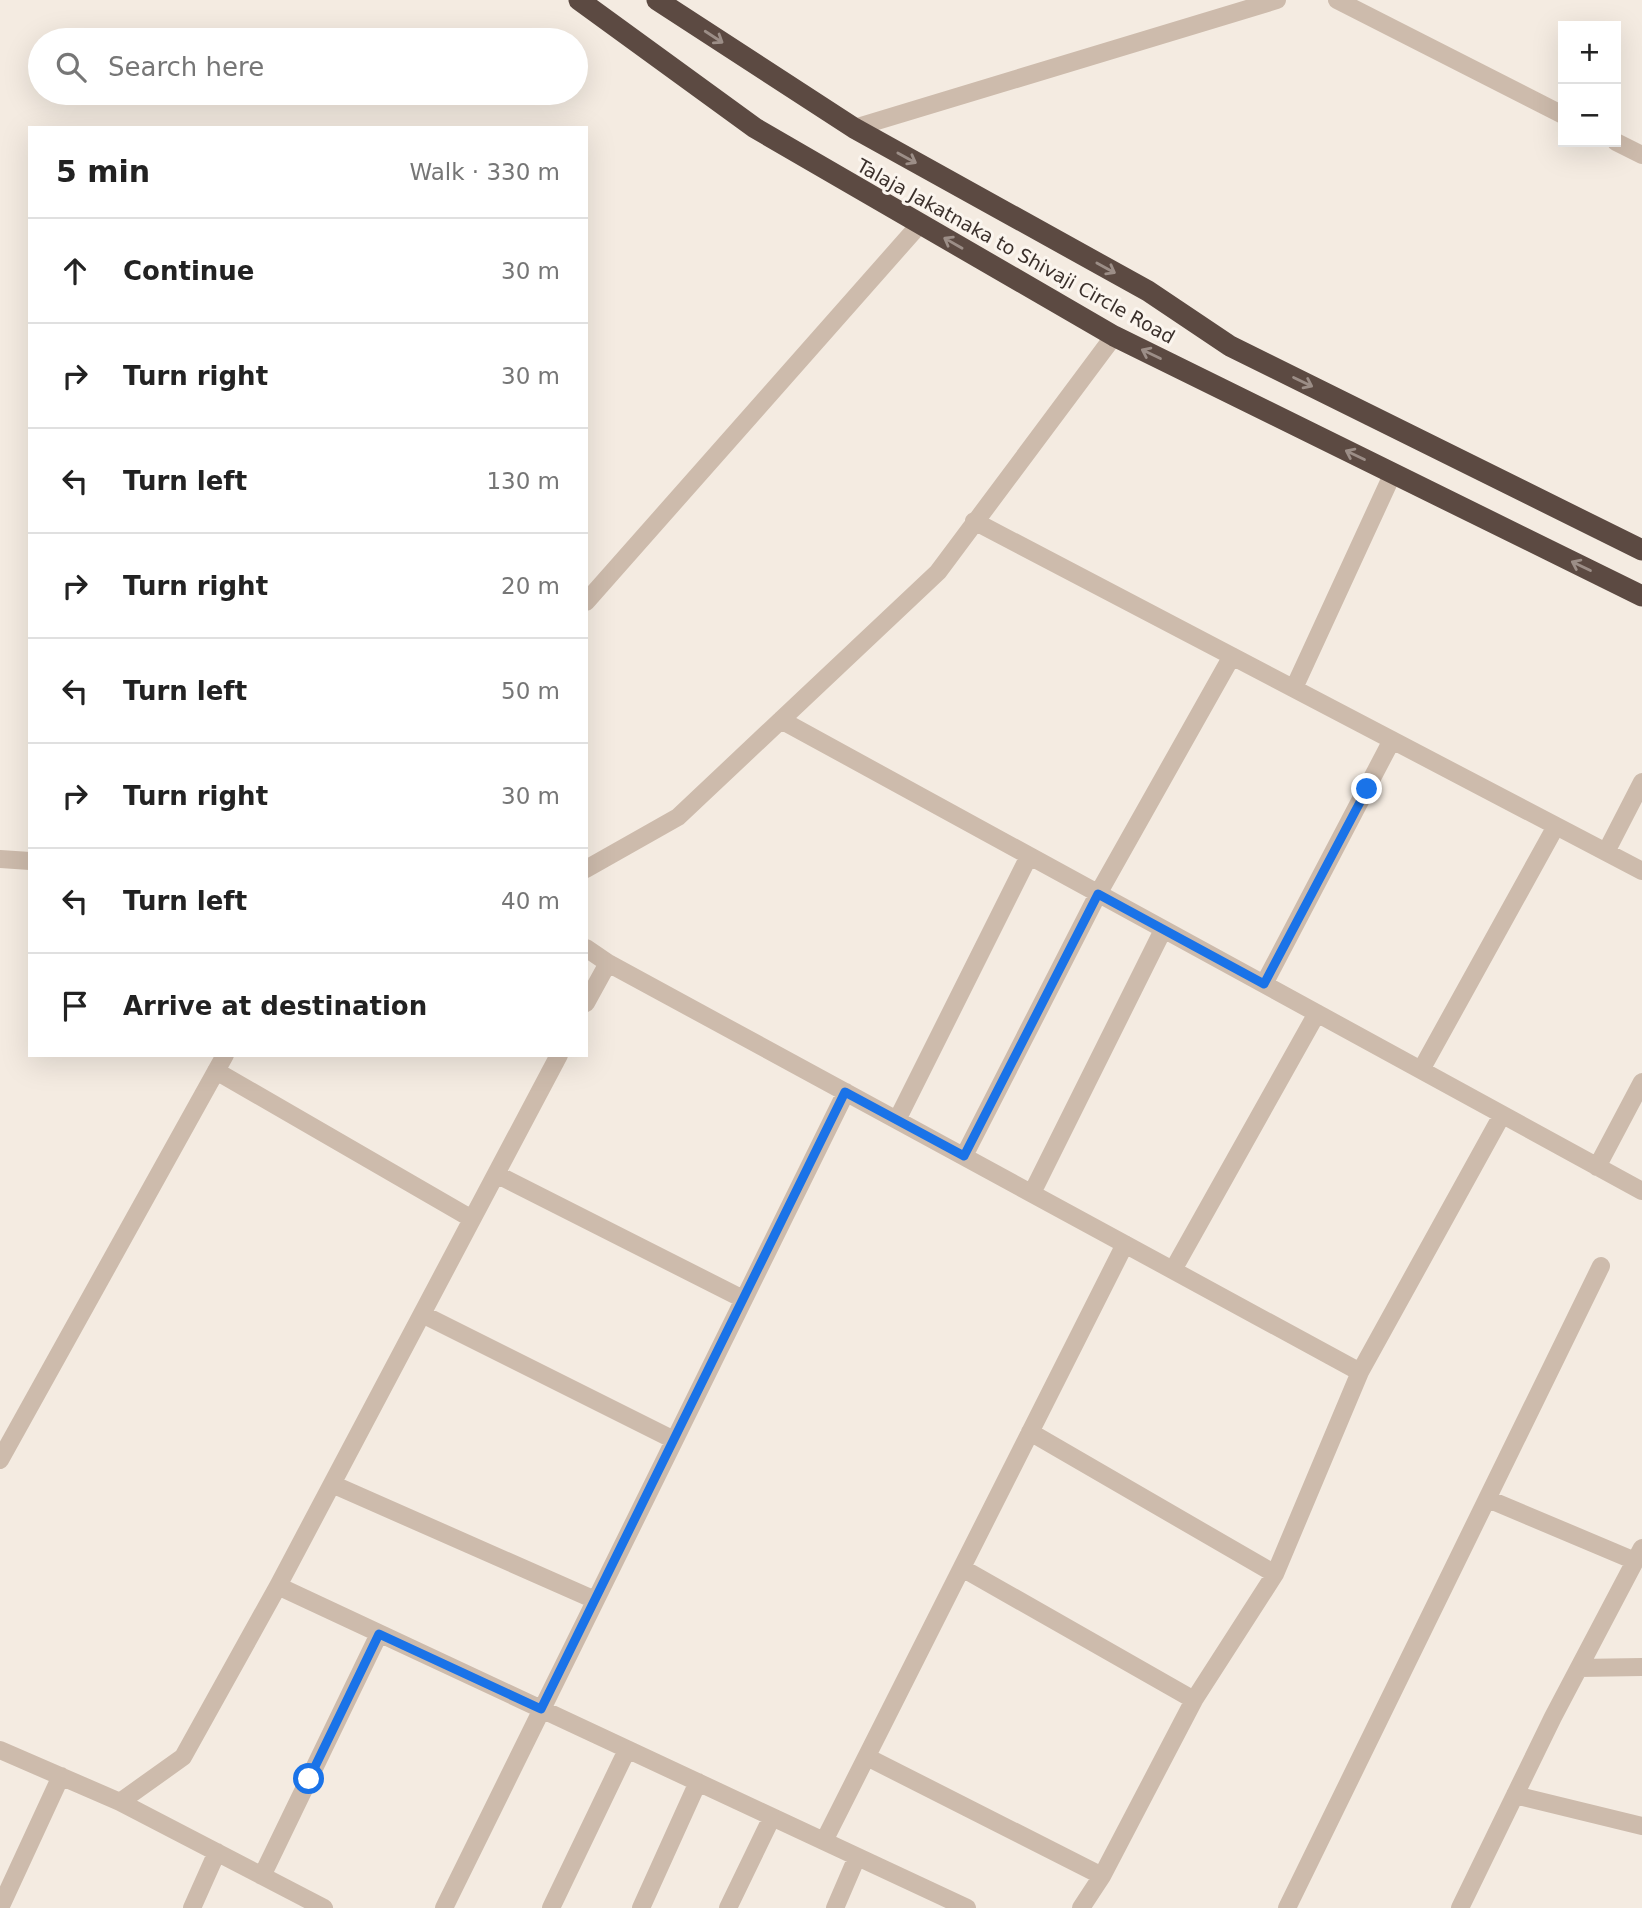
<!DOCTYPE html>
<html lang="en">
<head>
<meta charset="utf-8">
<style>
	:root { --surface:#fff; --page:#f2f2f2; --text:#222; --muted:#767676; --line:#e0e0e0 }
	body { margin:0; font-family:"DejaVu Sans",sans-serif; background:var(--page); color:var(--text) }
	.controls { position:absolute; right:21px; top:21px; display:grid; overflow:hidden; border-radius:0px; box-shadow:0 7px 28px #0002 }
	.controls button { width:63px; height:63px; display:grid; place-items:center; padding:0; border:0; border-bottom:2px solid var(--line); background:var(--surface); color:var(--text); font:35px sans-serif }
	.stop { position:absolute; width:21px; height:21px; margin:-16px; border:5px solid #1a73e8; border-radius:50%; background:#fff }
	.stop.end { background:#1a73e8; border-color:#fff; box-shadow:0 2px 7px #0008 }
	.list { margin:0; padding:0; list-style:none }
	h2 { display:flex; justify-content:space-between; align-items:center; height:91px; margin:0; padding:0 28px; font-size:30px }
	h2 small { font-size:23px; font-weight:400; color:var(--muted) }
	.list li { display:grid; grid-template-columns:46px 1fr auto; gap:21px; align-items:center; box-sizing:border-box; height:105px; padding:0 28px; border-top:2px solid var(--line) }
	.list b { display:block; font-size:26px; white-space:nowrap }
	.list em { font-size:23px; font-style:normal; color:var(--muted) }
	.icon { flex:none; width:38px; height:38px; fill:none; stroke:currentColor; stroke-width:2; stroke-linecap:round; stroke-linejoin:round }
	.map { position:relative; flex:none; width:1642px; height:1908px; overflow:hidden }
	.search { position:absolute; background:var(--surface); box-shadow:0 7px 28px #0002; left:28px; top:28px; width:560px; height:77px; display:flex; align-items:center; gap:18px; box-sizing:border-box; padding:0 24px; border-radius:38px; color:var(--muted); font-size:26px }
	.panel { position:absolute; background:var(--surface); box-shadow:0 7px 28px #0002; left:28px; top:126px; width:560px; height:931px; border-radius:0px }
	.map>svg:first-child { display:block }
</style>
</head>
<body>
<div class="map">
<svg width="1642" height="1908" viewBox="0 0 1642 1908">
	<rect width="100%" height="100%" fill="#f4ebe1"/>
	<g fill="none" stroke-linecap="round" stroke-linejoin="round">
		<path stroke="#cdbbac" stroke-width="18" d="M 1337,0 L 1563,115
			M 854,128 L 1277,0
			M 1616,142 L 1642,155
			M 974,521 L 1642,871
			M 586,602 L 920,224
			M 1294,688 L 1393,473
			M 781,720 L 1642,1191
			M 1606,852 L 1642,782
			M 0,859 L 30,861
			M 586,869 L 678,817 L 938,572 L 1114,336
			M 586,948 L 608,963 L 1360,1372 L 1502,1115
			M 1264,984 L 1392,740
			M 586,1003 L 608,963
			M 1421,1070 L 1556,826
			M 216,1071 L 472,1219
			M 897,1120 L 1029,856
			M 964,1156 L 1098,894 L 1232,656
			M 1597,1167 L 1642,1082
			M 496,1174 L 743,1299
			M 1032,1193 L 1163,930
			M 1173,1270 L 1317,1013
			M 422,1314 L 674,1440
			M 1030,1432 L 1275,1574
			M 0,1460 L 225,1055
			M 332,1484 L 595,1600
			M 1488,1499 L 1635,1561
			M 962,1568 L 1194,1700
			M 278,1586 L 967,1908
			M 1579,1668 L 1642,1667
			M 0,1750 L 120,1802 L 183,1757 L 278,1586 L 559,1055
			M 867,1757 L 1102,1876
			M 1515,1795 L 1642,1826
			M 120,1802 L 324,1908
			M 824,1841 L 1125,1244
			M 262,1876 L 379,1634
			M 0,1908 L 61,1776
			M 192,1908 L 217,1852
			M 444,1908 L 846,1092
			M 551,1908 L 627,1750
			M 641,1908 L 698,1782
			M 728,1908 L 772,1817
			M 835,1908 L 857,1857
			M 1081,1908 L 1102,1876 L 1194,1700 L 1275,1574 L 1360,1372
			M 1287,1908 L 1601,1266
			M 1460,1908 L 1553,1717 L 1642,1548"/>
		<path stroke="#5c4a42" stroke-width="21" d="M 579,0 L 755,128 L 1114,336 L 1642,596
			M 657,0 L 854,128 L 1148,291 L 1230,346 L 1642,550"/>
	</g>
	<defs><path id="oneway-shaft" d="M-6 0H5M1.5-3L5.5 0L1.5 3" fill="none" stroke-width="1.6" stroke-linecap="round" stroke-linejoin="round" transform="scale(1.75)"/></defs>
	<g stroke="#9c8e87">
		<use href="#oneway-shaft" transform="translate(714 37) rotate(33)"/>
		<use href="#oneway-shaft" transform="translate(907 158) rotate(29)"/>
		<use href="#oneway-shaft" transform="translate(953 243) rotate(-150)"/>
		<use href="#oneway-shaft" transform="translate(1106 268) rotate(29)"/>
		<use href="#oneway-shaft" transform="translate(1151 354) rotate(-154)"/>
		<use href="#oneway-shaft" transform="translate(1303 382) rotate(26)"/>
		<use href="#oneway-shaft" transform="translate(1355 455) rotate(-154)"/>
		<use href="#oneway-shaft" transform="translate(1581 566) rotate(-154)"/>
	</g>
	<g fill="none" stroke-linecap="round" stroke-linejoin="round">
		<path stroke="#1a73e8" stroke-width="9" d="M 309,1779 L 379,1634 L 541,1709 L 845,1092 L 964,1156 L 1098,894 L 1264,984 L 1367,789"/>
	</g>
	<g text-anchor="middle" dominant-baseline="central" stroke-width="6" stroke-linejoin="round" paint-order="stroke">
		<g font-size="19" fill="#3b302b" stroke="#fbf5ee">
			<text transform="translate(1016 251) rotate(29)">Talaja Jakatnaka to Shivaji Circle Road</text>
		</g>
	</g>
</svg>
<div class="controls">
<button>+</button>
<button>−</button>
</div>
<div class="stop" style="left:309px;top:1779px"></div>
<div class="stop end" style="left:1367px;top:789px"></div>
<div class="search"><svg class="icon" aria-label="search" viewBox="0 0 24 24"><circle cx="10" cy="10" r="6"/><path d="M15 15l6 6"/></svg>Search here</div>
<section class="panel">
<h2>5 min<small>Walk · 330 m</small></h2>
<ul class="list">
<li><svg class="icon" aria-label="ahead" viewBox="0 0 24 24"><path d="M12 20V5M6 11l6-6 6 6"/></svg><div><b>Continue</b></div><em>30 m</em></li>
<li><svg class="icon" aria-label="right" viewBox="0 0 24 24"><path d="M7 20v-9h11M14 6l5 5-5 5"/></svg><div><b>Turn right</b></div><em>30 m</em></li>
<li><svg class="icon" aria-label="left" viewBox="0 0 24 24"><path d="M17 20v-9H6M10 6l-5 5 5 5"/></svg><div><b>Turn left</b></div><em>130 m</em></li>
<li><svg class="icon" aria-label="right" viewBox="0 0 24 24"><path d="M7 20v-9h11M14 6l5 5-5 5"/></svg><div><b>Turn right</b></div><em>20 m</em></li>
<li><svg class="icon" aria-label="left" viewBox="0 0 24 24"><path d="M17 20v-9H6M10 6l-5 5 5 5"/></svg><div><b>Turn left</b></div><em>50 m</em></li>
<li><svg class="icon" aria-label="right" viewBox="0 0 24 24"><path d="M7 20v-9h11M14 6l5 5-5 5"/></svg><div><b>Turn right</b></div><em>30 m</em></li>
<li><svg class="icon" aria-label="left" viewBox="0 0 24 24"><path d="M17 20v-9H6M10 6l-5 5 5 5"/></svg><div><b>Turn left</b></div><em>40 m</em></li>
<li><svg class="icon" aria-label="arrive" viewBox="0 0 24 24"><path d="M6 21V4h12l-3 4 3 4H6"/></svg><div><b>Arrive at destination</b></div></li>
</ul>
</section>
</div>
</body>
</html>
